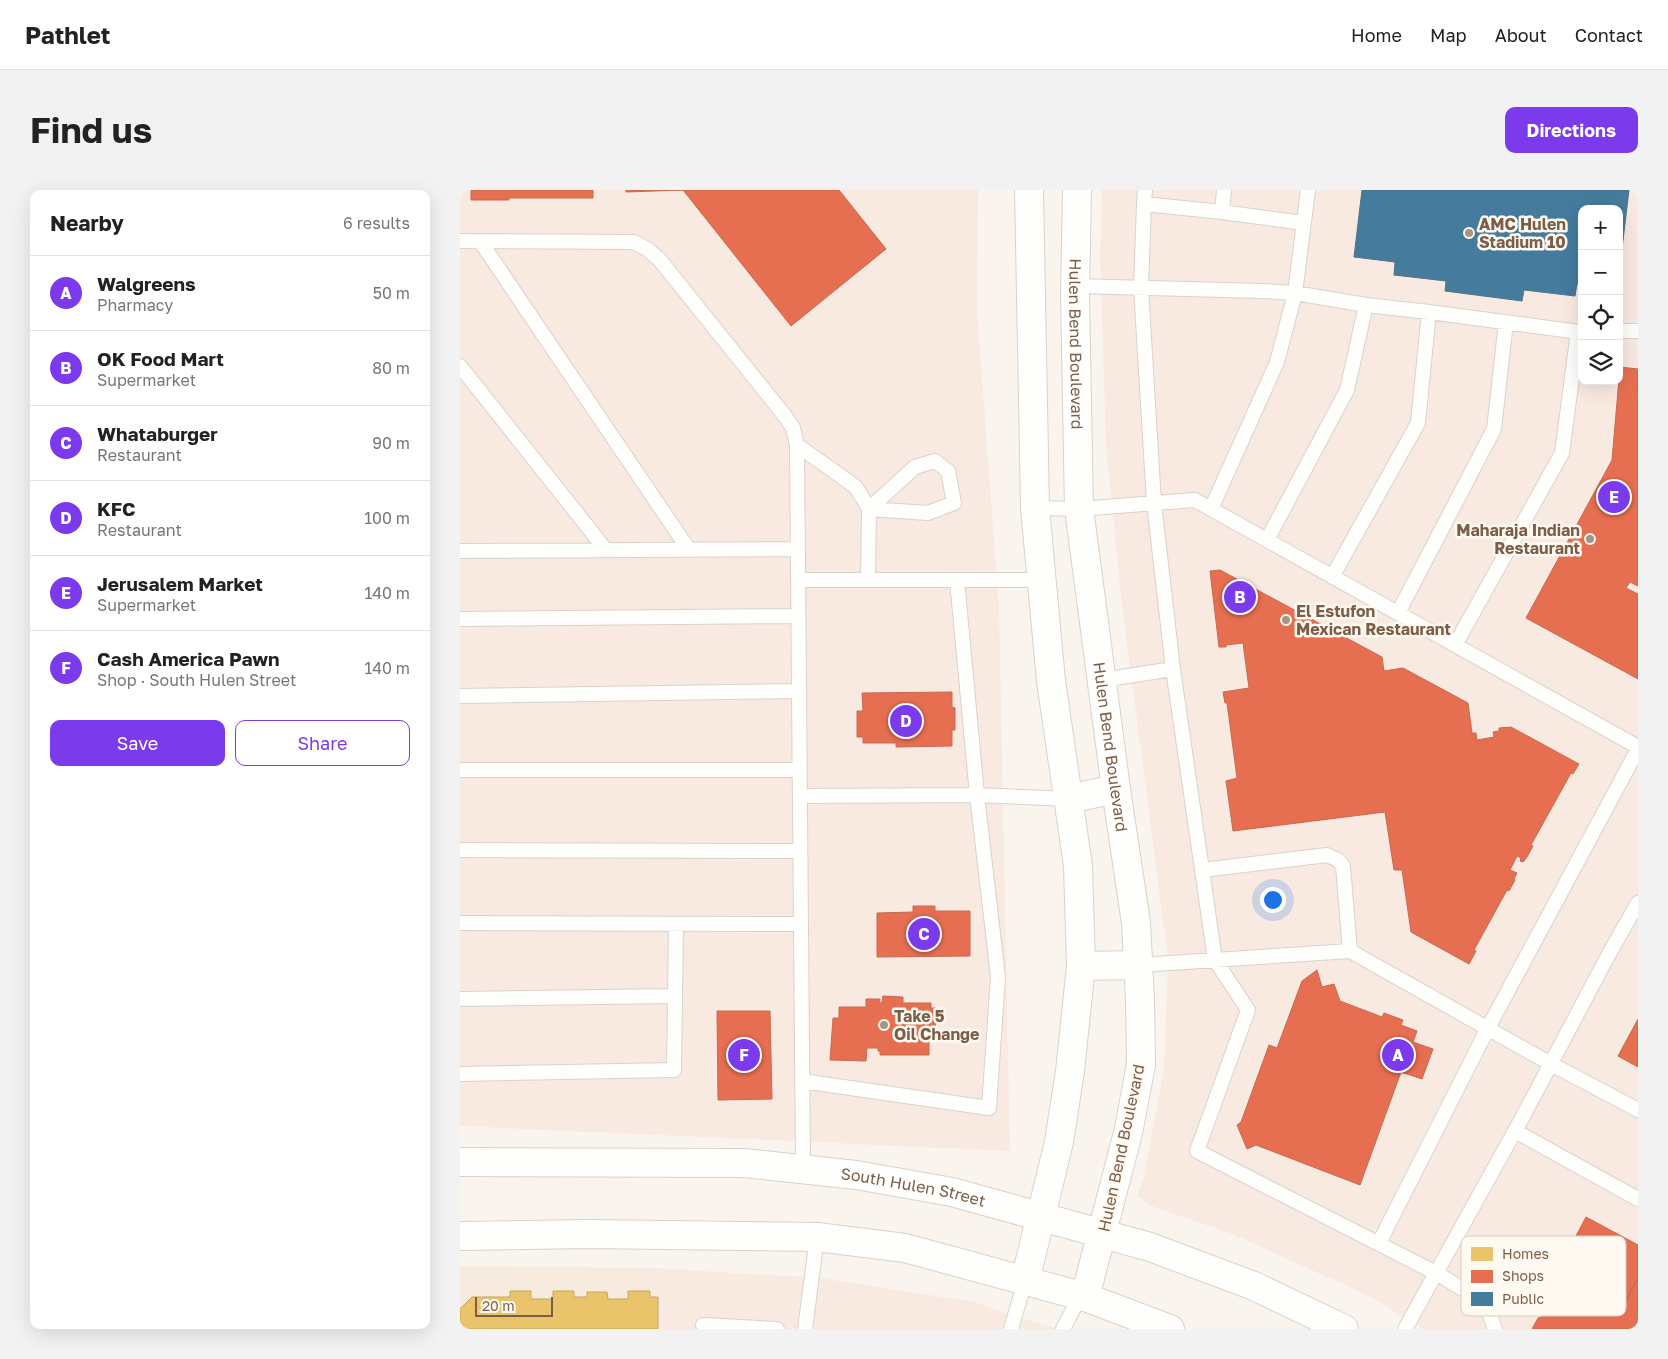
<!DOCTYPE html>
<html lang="en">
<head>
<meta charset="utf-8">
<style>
	:root { --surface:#fff; --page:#f2f2f2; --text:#222; --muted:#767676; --line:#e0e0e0; --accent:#7c3aed }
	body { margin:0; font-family:"Golos Text",sans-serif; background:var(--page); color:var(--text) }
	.controls { position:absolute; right:15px; top:15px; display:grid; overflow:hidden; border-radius:10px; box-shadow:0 5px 20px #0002 }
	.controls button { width:45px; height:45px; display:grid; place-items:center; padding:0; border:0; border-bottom:1px solid var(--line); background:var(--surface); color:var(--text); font:25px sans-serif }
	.scale { position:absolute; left:15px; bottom:12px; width:78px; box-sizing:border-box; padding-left:5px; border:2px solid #7c5d49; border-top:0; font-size:14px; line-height:18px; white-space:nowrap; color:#7c5d49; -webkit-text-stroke:4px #fffaf1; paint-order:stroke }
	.you { position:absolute; left:812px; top:709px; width:18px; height:18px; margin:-12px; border:4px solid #fff; border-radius:50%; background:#1a73e8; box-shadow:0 0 0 8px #1a73e833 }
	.badge { display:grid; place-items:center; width:32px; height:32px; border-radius:50%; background:var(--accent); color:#fff; font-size:16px; font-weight:700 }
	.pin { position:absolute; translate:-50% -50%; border:2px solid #fff; box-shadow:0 1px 5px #0006 }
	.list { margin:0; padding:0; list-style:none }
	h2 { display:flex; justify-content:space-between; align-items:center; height:65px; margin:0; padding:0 20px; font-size:21px }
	h2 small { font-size:16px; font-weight:400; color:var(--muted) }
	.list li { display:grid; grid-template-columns:32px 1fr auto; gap:15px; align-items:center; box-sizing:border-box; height:75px; padding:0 20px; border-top:1px solid var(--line) }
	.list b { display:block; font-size:19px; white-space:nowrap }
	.list p { margin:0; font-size:16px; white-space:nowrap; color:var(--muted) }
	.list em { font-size:16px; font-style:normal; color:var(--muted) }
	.actions { display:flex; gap:10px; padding:15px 20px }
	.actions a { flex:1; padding:11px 0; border:1px solid var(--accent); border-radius:10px; text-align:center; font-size:18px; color:var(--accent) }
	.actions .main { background:var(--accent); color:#fff }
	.icon { flex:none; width:28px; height:28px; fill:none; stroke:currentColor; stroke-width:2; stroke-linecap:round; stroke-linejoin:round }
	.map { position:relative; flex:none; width:1178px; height:1139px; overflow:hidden; border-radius:10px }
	header { display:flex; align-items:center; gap:30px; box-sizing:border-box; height:70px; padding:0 25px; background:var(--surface); border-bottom:1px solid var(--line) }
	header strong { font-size:24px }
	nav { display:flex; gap:28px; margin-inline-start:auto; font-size:18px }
	.intro { display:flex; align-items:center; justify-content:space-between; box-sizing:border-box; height:120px; padding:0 30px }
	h1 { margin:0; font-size:35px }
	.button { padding:12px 22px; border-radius:10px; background:var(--accent); color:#fff; font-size:18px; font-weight:700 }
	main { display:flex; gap:30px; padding:0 30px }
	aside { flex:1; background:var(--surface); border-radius:10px; box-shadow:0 5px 20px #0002 }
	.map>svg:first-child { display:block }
</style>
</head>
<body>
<header>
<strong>Pathlet</strong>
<nav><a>Home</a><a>Map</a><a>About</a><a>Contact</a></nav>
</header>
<div class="intro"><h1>Find us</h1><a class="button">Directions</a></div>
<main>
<aside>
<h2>Nearby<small>6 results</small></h2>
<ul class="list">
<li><span class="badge">A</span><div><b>Walgreens</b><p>Pharmacy</p></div><em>50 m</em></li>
<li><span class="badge">B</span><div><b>OK Food Mart</b><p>Supermarket</p></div><em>80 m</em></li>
<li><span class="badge">C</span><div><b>Whataburger</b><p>Restaurant</p></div><em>90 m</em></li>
<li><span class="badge">D</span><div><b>KFC</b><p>Restaurant</p></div><em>100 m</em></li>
<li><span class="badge">E</span><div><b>Jerusalem Market</b><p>Supermarket</p></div><em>140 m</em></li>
<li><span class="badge">F</span><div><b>Cash America Pawn</b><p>Shop · South Hulen Street</p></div><em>140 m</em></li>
</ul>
<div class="actions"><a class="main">Save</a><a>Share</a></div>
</aside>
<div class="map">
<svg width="1178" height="1139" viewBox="0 0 1178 1139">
	<rect width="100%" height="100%" fill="#f9f5ee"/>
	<path fill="#f6ebde" d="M 0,1076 L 192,1078 L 193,1139 L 0,1139 Z
		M 560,1128 L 600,1139 L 555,1139 Z"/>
	<path fill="#f9eae1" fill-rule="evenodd" d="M 0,0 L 518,0 L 517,121 L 539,417 L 550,961 L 0,936 Z
		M 642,0 L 1178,0 L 1178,1139 L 963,1139 L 909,1106 L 772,1044 L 691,1016 L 677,1006 L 684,987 L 704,878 L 708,769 L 662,415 L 646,256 L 640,66 ZM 1122,19 L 1159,19 L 1159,191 L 1122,191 Z
		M 192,1078 L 360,1088 L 515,1112 L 560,1128 L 555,1139 L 193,1139 Z"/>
	<path fill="#e9c46a" stroke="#c8a560" d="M 50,1101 L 71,1101 L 71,1109 L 93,1109 L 93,1101 L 114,1101 L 114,1107 L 127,1107 L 127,1102 L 147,1102 L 148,1109 L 168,1109 L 168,1101 L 190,1101 L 190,1107 L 198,1107 L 198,1139 L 0,1139 L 0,1119 L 12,1107 L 50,1107 Z"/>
	<path fill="#e76f51" stroke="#c76a4f" d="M 11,0 L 133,0 L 133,8 L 49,8 L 49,10 L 11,10 Z
		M 166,0 L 379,0 L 426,59 L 331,136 L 223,0 L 166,2 Z
		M 1160,177 L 1178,179 L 1178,396 L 1170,392 L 1166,398 L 1178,404 L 1178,489 L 1066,428 L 1152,270 Z
		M 760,380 L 922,467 L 924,481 L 943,478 L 1008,513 L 1012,543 L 1016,543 L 1017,550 L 1034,547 L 1033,542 L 1039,541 L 1039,538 L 1051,537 L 1119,574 L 1113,584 L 1111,583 L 1071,655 L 1073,656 L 1067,667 L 1063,672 L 1060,671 L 1061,668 L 1057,666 L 1050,680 L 1057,683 L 1054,689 L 1055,690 L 1049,701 L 1047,700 L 1014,760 L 1016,761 L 1009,774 L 951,742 L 942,680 L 934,680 L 925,622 L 773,641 L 766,591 L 777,588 L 767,513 L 765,513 L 763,502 L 789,498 L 783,453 L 766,455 L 766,457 L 759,457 L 750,381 Z
		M 492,502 L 492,517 L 495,518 L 495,540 L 492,540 L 492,556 L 436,557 L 436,553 L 403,553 L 403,547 L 397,547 L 397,521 L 403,521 L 402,503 Z
		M 453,716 L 475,716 L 475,721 L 510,721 L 510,766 L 417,767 L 417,723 L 453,722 Z
		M 857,780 L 862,797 L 874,794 L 880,811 L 922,827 L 924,823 L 943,830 L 941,835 L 957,841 L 953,852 L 973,859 L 962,889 L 941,882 L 900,995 L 796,955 L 787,959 L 777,935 L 781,932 L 809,855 L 817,858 L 842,791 Z
		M 423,806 L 443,807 L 443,813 L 471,813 L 471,818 L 476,818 L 475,848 L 469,848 L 469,865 L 420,865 L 420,861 L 418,861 L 418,858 L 407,858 L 406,871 L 370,870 L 373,828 L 379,828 L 379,817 L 406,817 L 406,809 L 420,809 L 420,813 L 422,813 Z
		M 257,821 L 310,821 L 312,909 L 258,910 Z
		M 1178,829 L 1178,877 L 1158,866 Z
		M 1126,1027 L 1178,1055 L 1178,1088 L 1158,1126 L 1092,1091 Z
		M 1178,1088 L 1178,1139 L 1072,1139 L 1078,1128 L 1113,1118 L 1120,1105 L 1158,1126 Z"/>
	<path fill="#457b9d" stroke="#567284" d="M 902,0 L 1169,0 L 1159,84 L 1159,19 L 1122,19 L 1122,94 L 1117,94 L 1115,106 L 1064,100 L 1062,111 L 985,101 L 986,91 L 934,85 L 935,72 L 894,67 Z"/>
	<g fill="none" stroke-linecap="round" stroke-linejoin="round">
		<defs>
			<path id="service" d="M 684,14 L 685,0
				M 762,22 L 764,0
				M 0,51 L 174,52 L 187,59 L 199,69 L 325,226 L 333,238 L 337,255 L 343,979
				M 20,51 L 229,360
				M 615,96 L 802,101 L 835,103 L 906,115 L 969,122 L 1119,142
				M 1159,141 L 1178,141
				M 0,176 L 146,360
				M 337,255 L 396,297 L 409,319 L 408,390
				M 475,271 L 488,281 L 494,313 L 468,323 L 409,319 L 455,277 Z
				M 575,318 L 619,319 L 735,310 L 1178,557
				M 751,319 L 817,172 L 835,103 L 848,0
				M 807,350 L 887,200 L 906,115
				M 0,361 L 338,359
				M 872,387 L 958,233 L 969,122
				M 338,390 L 582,390
				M 938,423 L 1034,239 L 1046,132
				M 0,429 L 338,426
				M 995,455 L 1102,263 L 1118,142 L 1122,142
				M 713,479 L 755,770 L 788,820 L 737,961 L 976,1083 L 1026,1113 L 1035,1139
				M 642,490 L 713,479 L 694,313 L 681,98 L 684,14 L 762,22 L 843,33
				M 0,506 L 339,501
				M 0,580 L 340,580
				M 340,606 L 517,605 L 608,609
				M 0,660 L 340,661
				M 742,680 L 867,665 L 878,670 L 883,676 L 890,761
				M 0,733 L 341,734
				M 679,775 L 890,761 L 1091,874 L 1178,920
				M 0,809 L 215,806
				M 0,884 L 214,880 L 216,734
				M 342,891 L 529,918 L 538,787 L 517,605 L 497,390
				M 1055,941 L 1178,1009
				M 919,1053 L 1028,838 L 1178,559
				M 243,1135 L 317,1139
				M 345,1139 L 357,1047
				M 551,1139 L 565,1091
				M 603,1139 L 614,1118 L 625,1107
				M 945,1139 L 1061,930 L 1150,762 L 1178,713"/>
			<g id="tertiary">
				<path id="s1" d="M 617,0 L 615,104 L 619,319 L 656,599 L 676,733 L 680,810 L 681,875 L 668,943 L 625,1107"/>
				<path d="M 608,609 L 656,599"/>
				<path d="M 621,776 L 679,775"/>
				<path d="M 565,1091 L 599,952 L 610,881 L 621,776 L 618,676 L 591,491 L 575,318 L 569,0"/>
			</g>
			<g id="secondary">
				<path id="s2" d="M 0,972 L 284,973 L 396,985 L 492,1002 L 690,1057 L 794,1096 L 884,1139"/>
				<path d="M 0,1046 L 129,1044 L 357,1047 L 445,1058 L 625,1107 L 710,1139"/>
			</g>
		</defs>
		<use href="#service" stroke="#d9d2cc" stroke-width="16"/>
		<use href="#tertiary" stroke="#d9d2cc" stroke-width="30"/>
		<use href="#secondary" stroke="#d9d2c9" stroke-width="30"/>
		<use href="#service" stroke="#fefefc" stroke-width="14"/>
		<use href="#tertiary" stroke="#fefefc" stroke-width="28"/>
		<use href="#secondary" stroke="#fefefc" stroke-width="28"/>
	</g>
	<g fill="#a89283" stroke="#fffaf1" stroke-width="2">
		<circle cx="1009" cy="43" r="5"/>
		<circle cx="1130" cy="349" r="5"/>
		<circle cx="826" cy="430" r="5"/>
		<circle cx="424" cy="835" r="5"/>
	</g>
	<g text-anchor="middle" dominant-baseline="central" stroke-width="5" stroke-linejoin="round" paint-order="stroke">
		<g font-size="16" font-weight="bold" fill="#7c5d49" stroke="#fffaf1" text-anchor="start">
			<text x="1019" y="34">AMC Hulen<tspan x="1019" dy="18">Stadium 10</tspan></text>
			<text x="1120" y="340" text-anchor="end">Maharaja Indian<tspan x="1120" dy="18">Restaurant</tspan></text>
			<text x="836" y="421">El Estufon<tspan x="836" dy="18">Mexican Restaurant</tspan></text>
			<text x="434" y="826">Take 5<tspan x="434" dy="18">Oil Change</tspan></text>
		</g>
		<g font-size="16" fill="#7c5d49" stroke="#fffaf1">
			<text stroke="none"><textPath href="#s1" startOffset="154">Hulen Bend Boulevard</textPath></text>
			<text stroke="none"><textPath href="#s1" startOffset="559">Hulen Bend Boulevard</textPath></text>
			<text transform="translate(661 958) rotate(-78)">Hulen Bend Boulevard</text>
			<text stroke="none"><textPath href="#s2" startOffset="455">South Hulen Street</textPath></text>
		</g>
	</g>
	<rect x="1001" y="1046" width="165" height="80" rx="8" fill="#fffaf1" stroke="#d8cbbf" stroke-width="1"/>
	<rect x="1011" y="1057" width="22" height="14" fill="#e9c46a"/>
	<rect x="1011" y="1080" width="22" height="13" fill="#e76f51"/>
	<rect x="1011" y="1102" width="22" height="14" fill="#457b9d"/>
	<g font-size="14" fill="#7c5d49">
		<text x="1042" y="1069">Homes</text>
		<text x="1042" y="1091">Shops</text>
		<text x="1042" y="1114">Public</text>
	</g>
</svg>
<div class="controls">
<button>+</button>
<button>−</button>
<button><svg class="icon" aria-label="locate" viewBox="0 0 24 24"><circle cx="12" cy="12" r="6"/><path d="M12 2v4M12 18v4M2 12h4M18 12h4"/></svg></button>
<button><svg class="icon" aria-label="layers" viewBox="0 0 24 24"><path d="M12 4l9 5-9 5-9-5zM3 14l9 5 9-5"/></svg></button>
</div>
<div class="scale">20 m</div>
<div class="you"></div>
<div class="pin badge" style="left:938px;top:865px">A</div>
<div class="pin badge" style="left:780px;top:407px">B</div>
<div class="pin badge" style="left:464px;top:744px">C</div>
<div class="pin badge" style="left:446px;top:531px">D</div>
<div class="pin badge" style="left:1154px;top:307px">E</div>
<div class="pin badge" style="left:284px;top:865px">F</div>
</div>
</main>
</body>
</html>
